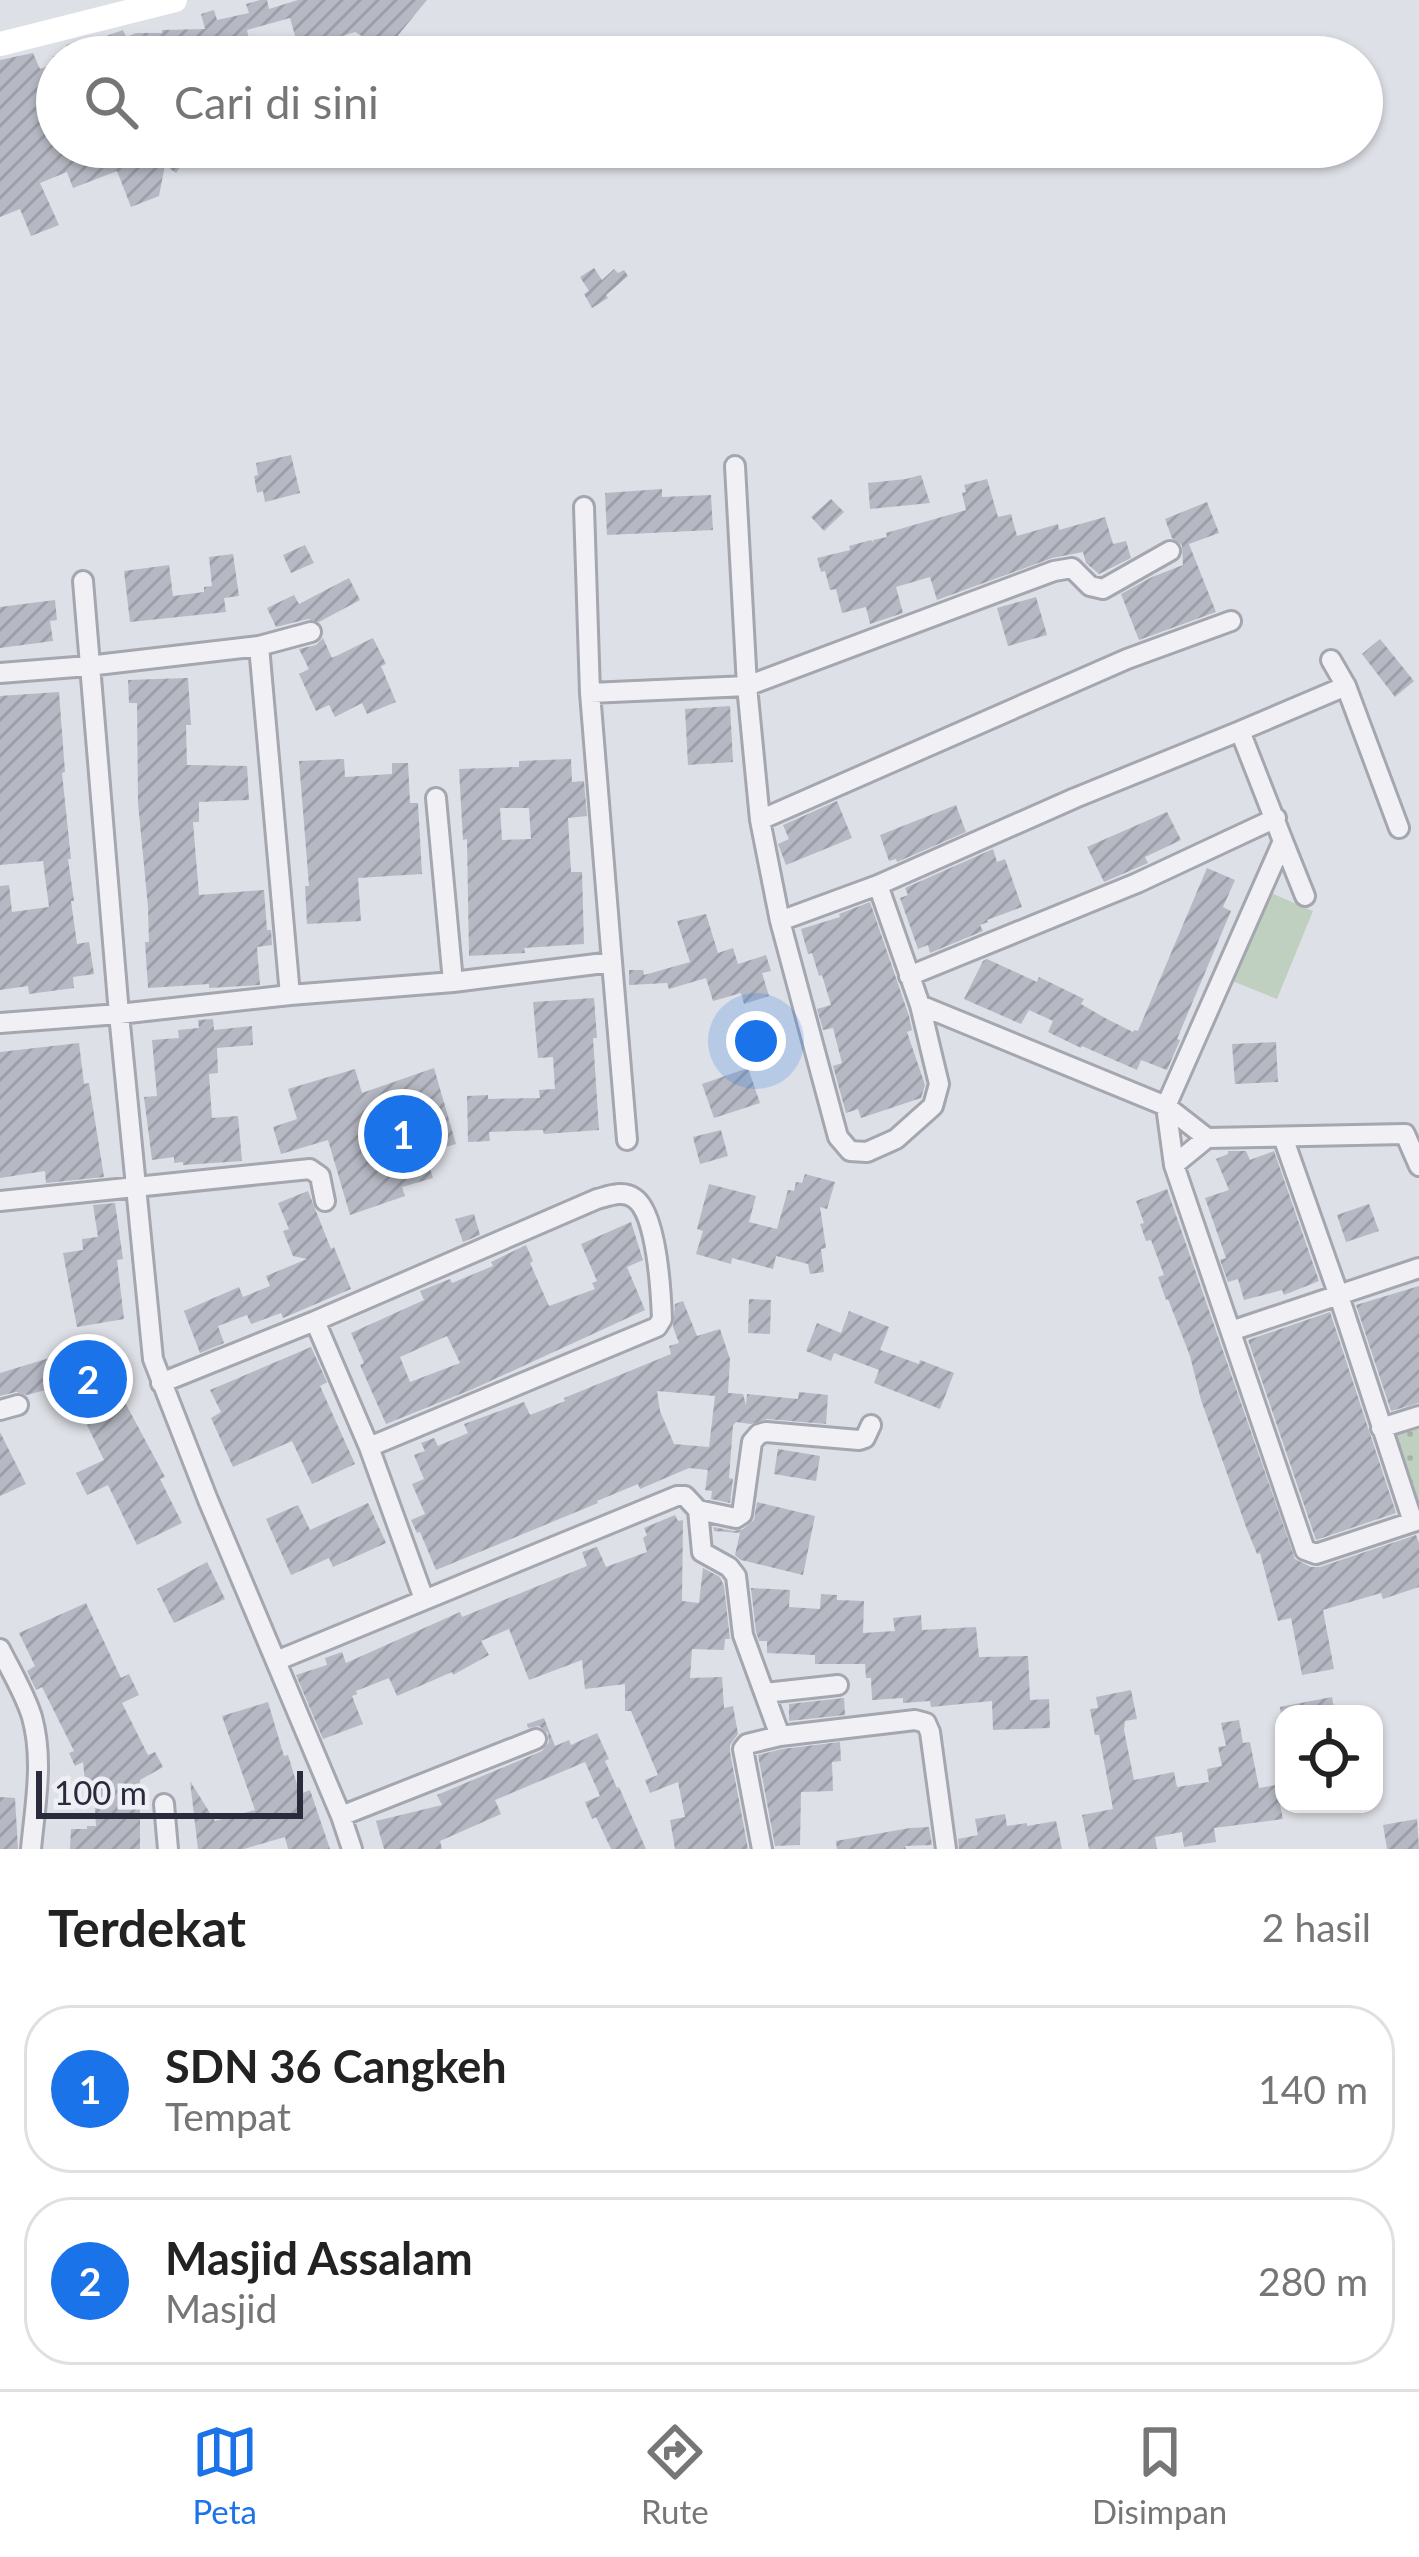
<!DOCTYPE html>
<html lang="id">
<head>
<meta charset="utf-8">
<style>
	:root { --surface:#fff; --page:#f6f6f6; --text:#222; --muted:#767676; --line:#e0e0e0; --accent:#1a73e8 }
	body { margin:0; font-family:Lato,sans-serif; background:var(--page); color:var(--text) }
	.controls { position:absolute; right:36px; bottom:36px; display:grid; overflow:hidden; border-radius:24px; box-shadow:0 3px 9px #0004 }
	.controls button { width:108px; height:108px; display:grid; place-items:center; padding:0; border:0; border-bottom:3px solid var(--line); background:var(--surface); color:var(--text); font:60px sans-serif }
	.scale { position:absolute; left:36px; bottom:30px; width:267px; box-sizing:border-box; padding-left:12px; border:6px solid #292b3c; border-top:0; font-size:33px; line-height:42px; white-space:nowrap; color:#292b3c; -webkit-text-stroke:9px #eeeff4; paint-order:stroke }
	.you { position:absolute; left:756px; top:1041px; width:42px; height:42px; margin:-30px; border:9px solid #fff; border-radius:50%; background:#1a73e8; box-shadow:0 0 0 18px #1a73e833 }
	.badge { display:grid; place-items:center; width:78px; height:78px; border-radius:50%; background:var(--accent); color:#fff; font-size:39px; font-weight:700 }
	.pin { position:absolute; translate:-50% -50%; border:6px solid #fff; box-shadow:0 3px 12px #0006 }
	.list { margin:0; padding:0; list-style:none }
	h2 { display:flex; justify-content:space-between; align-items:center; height:156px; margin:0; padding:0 48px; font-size:51px }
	h2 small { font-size:39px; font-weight:400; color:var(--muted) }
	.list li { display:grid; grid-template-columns:78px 1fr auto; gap:36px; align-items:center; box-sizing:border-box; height:168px; margin:0 24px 24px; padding:0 24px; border:3px solid var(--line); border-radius:48px }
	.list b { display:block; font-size:45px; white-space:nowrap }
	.list p { margin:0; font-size:39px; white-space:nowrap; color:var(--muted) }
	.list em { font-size:39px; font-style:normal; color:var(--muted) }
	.icon { flex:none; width:66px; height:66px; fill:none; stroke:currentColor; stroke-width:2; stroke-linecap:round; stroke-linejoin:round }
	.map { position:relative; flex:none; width:1419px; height:1849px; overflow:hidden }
	.search { position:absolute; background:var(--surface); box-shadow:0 3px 9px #0004; left:36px; right:36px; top:36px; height:132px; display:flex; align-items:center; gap:30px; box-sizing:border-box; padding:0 42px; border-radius:66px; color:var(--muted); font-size:45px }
	.sheet { height:540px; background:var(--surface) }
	nav { display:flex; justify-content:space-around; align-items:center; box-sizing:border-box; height:168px; border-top:3px solid var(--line); background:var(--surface); font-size:33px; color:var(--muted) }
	nav a { display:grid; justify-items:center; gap:6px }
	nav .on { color:var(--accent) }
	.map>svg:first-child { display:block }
</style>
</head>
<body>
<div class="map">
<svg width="1419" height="1849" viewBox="0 0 1419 1849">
	<defs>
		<pattern id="green-dots" width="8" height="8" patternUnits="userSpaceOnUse" patternTransform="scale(3)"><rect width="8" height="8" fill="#c0d0c0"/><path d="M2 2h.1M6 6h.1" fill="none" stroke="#a5b3a6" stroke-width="1.8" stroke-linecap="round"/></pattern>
		<pattern id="building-hatch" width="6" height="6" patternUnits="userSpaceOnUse" patternTransform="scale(3)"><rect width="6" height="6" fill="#b6b8c3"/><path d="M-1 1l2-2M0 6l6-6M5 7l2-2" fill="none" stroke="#9c9ea8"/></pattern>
	</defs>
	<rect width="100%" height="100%" fill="#dee0e7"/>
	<path fill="url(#green-dots)" d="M 1419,1421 L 1419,1507 L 1417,1507 L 1391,1431 Z"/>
	<path fill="#c0d0c0" d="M 1269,892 L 1313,911 L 1277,999 L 1232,981 Z"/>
	<path fill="url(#building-hatch)" fill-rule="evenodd" d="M 260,0 L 267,0 L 269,9 L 298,0 L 427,0 L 386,50 L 355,32 L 324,42 L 326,57 L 301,57 L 290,18 L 247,30 L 249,39 L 227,44 L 227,57 L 52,57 L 67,50 L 66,45 L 82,40 L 84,44 L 123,30 L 126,37 L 136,33 L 162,33 L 162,30 L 205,29 L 201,14 L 214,10 L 217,20 L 249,13 L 246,4 Z
		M 33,53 L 40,69 L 57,63 L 57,147 L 178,147 L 189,155 L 176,173 L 165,165 L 159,196 L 131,207 L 117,171 L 73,188 L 67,172 L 40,183 L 59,225 L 31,236 L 20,209 L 0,217 L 0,60 Z
		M 594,268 L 602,280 L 614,269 L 618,273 L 624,270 L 628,276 L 606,295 L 608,298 L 592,308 L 584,294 L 589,291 L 580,277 Z
		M 291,455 L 300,493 L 265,502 L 263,491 L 257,493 L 254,476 L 258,475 L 256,463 Z
		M 921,475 L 930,503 L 870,509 L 868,483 L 906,479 Z
		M 987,479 L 998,517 L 1011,514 L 1017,536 L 1058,524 L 1059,530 L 1105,517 L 1113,544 L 1126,541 L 1131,558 L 1099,574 L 1086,563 L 1083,552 L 1052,558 L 937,600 L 930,577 L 896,587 L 903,613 L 870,624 L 866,607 L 842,613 L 836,589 L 830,590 L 825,571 L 821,572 L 817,558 L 850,550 L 849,546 L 871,540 L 874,543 L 873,540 L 887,537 L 886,533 L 966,510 L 962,493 L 966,492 L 964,485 Z
		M 662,489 L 662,497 L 711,495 L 713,530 L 607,535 L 605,493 Z
		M 831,499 L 844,512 L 824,531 L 811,517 Z
		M 1207,502 L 1219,533 L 1189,544 L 1216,612 L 1139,640 L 1121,594 L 1152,577 L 1183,565 L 1182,545 L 1172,538 L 1165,519 Z
		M 305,545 L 314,563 L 291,573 L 283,555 Z
		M 233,554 L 239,596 L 224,598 L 226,612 L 130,622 L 124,571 L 169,565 L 173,596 L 204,592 L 204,587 L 212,586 L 209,557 Z
		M 349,578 L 360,600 L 319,622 L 308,619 L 276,627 L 267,608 L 294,595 L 299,604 Z
		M 1036,597 L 1047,635 L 1008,646 L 997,608 Z
		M 55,600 L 57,620 L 50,621 L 53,641 L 0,648 L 0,607 Z
		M 323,638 L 332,658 L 373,638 L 386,664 L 381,666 L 396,702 L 367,714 L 362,703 L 335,717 L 329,705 L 316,711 L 299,674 L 309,669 L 299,649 L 316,645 Z
		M 1380,639 L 1414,681 L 1395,697 L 1362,654 Z
		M 188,678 L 191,725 L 186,725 L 187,765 L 247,766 L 249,800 L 199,802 L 199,822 L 193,822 L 199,895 L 264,890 L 267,930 L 271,930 L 272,945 L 257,947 L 260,985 L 209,988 L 209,984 L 148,988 L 145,942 L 149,942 L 148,907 L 138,803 L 137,703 L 129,703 L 128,680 Z
		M 59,692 L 65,772 L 62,773 L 71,859 L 68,859 L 74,901 L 71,901 L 77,944 L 89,942 L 94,974 L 73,977 L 74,988 L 29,994 L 28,986 L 0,990 L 0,886 L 9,885 L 12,912 L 49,907 L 43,861 L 0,865 L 0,696 Z
		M 730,706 L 733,762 L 688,765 L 685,709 Z
		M 344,759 L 345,777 L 392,774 L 392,763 L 408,763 L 410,803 L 418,803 L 422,874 L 358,878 L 361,921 L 307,924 L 305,886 L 309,886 L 299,761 Z
		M 571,759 L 572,782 L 584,781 L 587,816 L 568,818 L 571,872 L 582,872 L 584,944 L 524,948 L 525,953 L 469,956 L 467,839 L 463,840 L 459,769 L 519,767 L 519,761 ZM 500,808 L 529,808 L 531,839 L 502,840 Z
		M 837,801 L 852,838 L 786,865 L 778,844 L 789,839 L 783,825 Z
		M 956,805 L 966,832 L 897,862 L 896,859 L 889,861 L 880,835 Z
		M 1167,812 L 1181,840 L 1145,857 L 1148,863 L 1104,882 L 1087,847 Z
		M 993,849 L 997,862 L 1005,859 L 1022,907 L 987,920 L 988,922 L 980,925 L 983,931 L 930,953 L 928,945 L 918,949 L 900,898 L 908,895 L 905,888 Z
		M 1207,868 L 1235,880 L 1223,907 L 1231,911 L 1177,1039 L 1180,1040 L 1167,1070 L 1141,1060 L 1137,1070 L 1082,1046 L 1081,1048 L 1048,1032 L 1053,1021 L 1029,1010 L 1021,1024 L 964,999 L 983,961 L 987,959 L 1037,982 L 1039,977 L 1084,999 L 1081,1004 L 1105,1018 L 1133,1032 L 1134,1030 L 1138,1031 Z
		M 870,902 L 909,1016 L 912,1030 L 907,1032 L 925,1085 L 921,1098 L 861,1118 L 858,1109 L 846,1113 L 833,1066 L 842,1063 L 833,1028 L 823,1030 L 817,1009 L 831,1005 L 822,975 L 819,976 L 812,953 L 808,954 L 801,929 L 840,917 L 839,914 Z
		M 706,914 L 718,953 L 733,948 L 738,964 L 766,955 L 771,971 L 762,973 L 769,996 L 744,1004 L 741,993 L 713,1001 L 706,978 L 669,989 L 667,983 L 629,985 L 629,970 L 643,970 L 644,975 L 690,962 L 677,921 Z
		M 594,998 L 597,1038 L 593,1038 L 599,1130 L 544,1134 L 543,1130 L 489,1132 L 490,1141 L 468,1142 L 467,1096 L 488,1095 L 488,1099 L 540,1098 L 539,1090 L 555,1089 L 553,1057 L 538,1058 L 533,1002 Z
		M 213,1019 L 214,1030 L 252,1026 L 253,1045 L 217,1048 L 218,1073 L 209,1074 L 212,1118 L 238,1116 L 242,1161 L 183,1165 L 183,1162 L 174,1163 L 174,1157 L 152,1160 L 144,1097 L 157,1096 L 152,1040 L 179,1038 L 178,1030 L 199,1028 L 198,1020 Z
		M 1276,1042 L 1278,1082 L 1235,1084 L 1232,1044 Z
		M 79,1043 L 84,1084 L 89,1083 L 104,1177 L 46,1183 L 45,1171 L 0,1178 L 0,1052 Z
		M 434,1068 L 456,1144 L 425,1153 L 433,1178 L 402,1187 L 405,1196 L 350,1215 L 328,1140 L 281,1154 L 273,1127 L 297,1119 L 288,1089 L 355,1069 L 362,1093 Z
		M 748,1068 L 760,1103 L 714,1118 L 702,1084 Z
		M 721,1130 L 728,1156 L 700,1164 L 693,1137 Z
		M 1228,1151 L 1246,1151 L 1250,1160 L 1274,1151 L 1319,1281 L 1284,1295 L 1282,1290 L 1244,1300 L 1238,1279 L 1228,1282 L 1220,1260 L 1226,1258 L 1205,1198 L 1229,1190 L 1216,1159 L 1228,1154 Z
		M 805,1174 L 835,1182 L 827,1209 L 820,1207 L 826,1248 L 821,1249 L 824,1272 L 810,1274 L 808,1264 L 776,1256 L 773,1269 L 732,1258 L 731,1264 L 696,1254 L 703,1231 L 697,1229 L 709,1184 L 756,1196 L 749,1222 L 777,1229 L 788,1190 L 794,1191 L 796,1182 L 802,1183 Z
		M 1167,1189 L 1295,1559 L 1311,1567 L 1320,1567 L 1416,1535 L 1419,1543 L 1419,1587 L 1383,1599 L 1381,1593 L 1323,1610 L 1334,1669 L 1302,1675 L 1291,1618 L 1278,1621 L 1260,1553 L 1257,1554 L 1246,1527 L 1201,1400 L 1190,1356 L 1168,1299 L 1166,1300 L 1158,1277 L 1164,1275 L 1151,1240 L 1146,1241 L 1140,1224 L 1144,1223 L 1136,1201 Z
		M 308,1191 L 331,1249 L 334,1247 L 351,1289 L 283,1318 L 281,1313 L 251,1324 L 247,1315 L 218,1326 L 224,1343 L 200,1353 L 184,1311 L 239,1287 L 243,1297 L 270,1286 L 266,1276 L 307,1259 L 293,1256 L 283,1231 L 289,1229 L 278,1203 Z
		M 115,1203 L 123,1259 L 117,1260 L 124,1319 L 77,1327 L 63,1253 L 83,1250 L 82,1239 L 98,1237 L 93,1205 Z
		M 1369,1204 L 1379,1231 L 1346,1242 L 1337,1215 Z
		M 474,1214 L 480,1235 L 463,1242 L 455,1219 Z
		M 631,1222 L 643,1260 L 627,1267 L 645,1310 L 473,1389 L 386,1424 L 360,1365 L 364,1363 L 351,1333 L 424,1300 L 420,1291 L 450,1279 L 452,1283 L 493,1266 L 491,1262 L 526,1245 L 533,1261 L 530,1263 L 549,1306 L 595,1289 L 592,1283 L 597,1281 L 581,1244 ZM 447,1336 L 460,1363 L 410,1382 L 400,1357 Z
		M 1419,1286 L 1419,1403 L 1391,1411 L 1356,1305 Z
		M 749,1299 L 771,1300 L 770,1334 L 748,1333 Z
		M 683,1301 L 697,1336 L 720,1329 L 730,1359 L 728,1393 L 743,1394 L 746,1405 L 747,1394 L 798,1399 L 799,1392 L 828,1395 L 826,1424 L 767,1419 L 751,1424 L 736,1422 L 733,1425 L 729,1478 L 733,1479 L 730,1503 L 711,1499 L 712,1491 L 705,1490 L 708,1470 L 689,1468 L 640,1489 L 638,1484 L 597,1501 L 598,1503 L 436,1570 L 420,1532 L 417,1533 L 411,1520 L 425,1514 L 412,1484 L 424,1479 L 414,1455 L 425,1451 L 421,1443 L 434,1438 L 438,1446 L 468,1433 L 464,1424 L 524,1402 L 530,1415 L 565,1401 L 564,1398 L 671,1354 L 669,1346 L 679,1343 L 673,1327 L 675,1304 ZM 657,1391 L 715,1396 L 709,1447 L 674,1444 L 660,1411 Z
		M 849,1311 L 889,1327 L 880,1350 L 919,1364 L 920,1360 L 954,1373 L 940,1409 L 874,1383 L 879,1370 L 834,1353 L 831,1361 L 806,1351 L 817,1323 L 841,1333 Z
		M 1330,1312 L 1396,1513 L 1316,1540 L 1248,1340 Z
		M 311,1347 L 327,1382 L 320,1386 L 355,1464 L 312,1484 L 292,1441 L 233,1467 L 211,1418 L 221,1412 L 210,1390 Z
		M 56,1352 L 125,1358 L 121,1395 L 165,1477 L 160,1479 L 182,1523 L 137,1545 L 108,1485 L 87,1495 L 76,1473 L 104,1460 L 87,1425 L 123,1408 L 51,1401 L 53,1388 L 27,1395 L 16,1392 L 0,1396 L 0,1373 L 56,1356 Z
		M 0,1432 L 26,1484 L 0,1496 Z
		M 778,1449 L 820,1456 L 816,1481 L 774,1474 Z
		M 757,1502 L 815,1516 L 803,1575 L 741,1560 L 735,1555 L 740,1533 L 714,1531 L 713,1527 L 734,1531 L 743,1529 L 754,1520 Z
		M 368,1503 L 386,1543 L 333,1567 L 329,1558 L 291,1575 L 266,1519 L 298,1505 L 310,1530 Z
		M 675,1515 L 678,1521 L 683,1520 L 682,1601 L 699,1603 L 703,1568 L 720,1577 L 724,1586 L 730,1639 L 725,1639 L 724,1650 L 692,1649 L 690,1678 L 722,1677 L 724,1708 L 733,1706 L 738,1734 L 730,1745 L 730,1752 L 748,1849 L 675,1849 L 670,1820 L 685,1817 L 678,1782 L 650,1793 L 645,1780 L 658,1775 L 631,1711 L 625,1711 L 625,1684 L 585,1689 L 582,1660 L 529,1680 L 509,1629 L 481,1641 L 489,1655 L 453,1675 L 452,1672 L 397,1696 L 389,1678 L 356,1691 L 357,1694 L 352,1696 L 363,1724 L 323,1739 L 296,1675 L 327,1665 L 325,1658 L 342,1652 L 346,1663 L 460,1612 L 462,1617 L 587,1566 L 582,1552 L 597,1547 L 606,1567 L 647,1552 L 643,1538 L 647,1535 L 644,1528 Z
		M 207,1562 L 225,1599 L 174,1623 L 157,1589 Z
		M 751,1588 L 790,1590 L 789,1607 L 820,1609 L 821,1594 L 837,1595 L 837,1600 L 864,1601 L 863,1633 L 895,1631 L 893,1618 L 921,1615 L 922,1630 L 976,1627 L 979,1657 L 1028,1656 L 1030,1700 L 1049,1699 L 1050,1728 L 993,1730 L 992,1701 L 931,1707 L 930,1701 L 903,1703 L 903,1698 L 872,1700 L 871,1678 L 866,1678 L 865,1664 L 815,1664 L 815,1655 L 767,1653 L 767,1641 L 759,1641 L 756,1632 Z
		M 86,1603 L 121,1678 L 129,1674 L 139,1695 L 122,1703 L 148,1755 L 155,1752 L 163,1767 L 140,1780 L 140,1849 L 70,1849 L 71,1829 L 87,1829 L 87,1826 L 96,1826 L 94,1790 L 86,1790 L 83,1762 L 75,1766 L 69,1753 L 74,1751 L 42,1687 L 36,1690 L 27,1671 L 35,1666 L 19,1633 Z
		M 1131,1690 L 1137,1719 L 1125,1721 L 1124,1730 L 1134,1780 L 1174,1772 L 1177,1787 L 1209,1782 L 1207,1769 L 1222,1766 L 1218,1747 L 1226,1746 L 1221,1723 L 1239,1720 L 1243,1743 L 1250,1742 L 1259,1788 L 1276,1785 L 1283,1819 L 1214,1828 L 1216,1842 L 1184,1847 L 1182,1832 L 1155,1837 L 1157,1849 L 1089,1849 L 1082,1815 L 1113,1809 L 1099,1735 L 1095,1735 L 1090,1709 L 1098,1708 L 1096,1697 Z
		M 1332,1697 L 1335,1714 L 1281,1714 L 1280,1707 Z
		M 844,1698 L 845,1715 L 789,1721 L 789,1704 Z
		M 268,1702 L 284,1756 L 288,1755 L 300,1794 L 310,1790 L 330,1849 L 288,1849 L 285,1837 L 244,1849 L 198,1849 L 190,1781 L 215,1821 L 255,1810 L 222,1716 Z
		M 544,1718 L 555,1746 L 569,1740 L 571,1745 L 597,1733 L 609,1759 L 605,1761 L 617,1788 L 619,1787 L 646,1849 L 611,1849 L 596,1817 L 592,1819 L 585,1802 L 600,1796 L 585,1762 L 495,1800 L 501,1814 L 440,1841 L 442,1849 L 384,1849 L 376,1821 L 442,1805 L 437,1795 L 542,1751 L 549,1742 L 548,1733 L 539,1726 L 528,1728 L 527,1724 Z
		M 840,1742 L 841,1761 L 832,1762 L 833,1791 L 801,1792 L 800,1845 L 775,1846 L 758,1755 L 782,1749 Z
		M 0,1797 L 15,1798 L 18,1849 L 0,1849 Z
		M 1005,1814 L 1007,1826 L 1027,1823 L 1027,1826 L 1056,1821 L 1062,1849 L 959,1849 L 958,1839 L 978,1835 L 975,1819 Z
		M 1417,1819 L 1419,1849 L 1387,1849 L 1383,1825 Z
		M 929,1827 L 932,1845 L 905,1846 L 906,1849 L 837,1849 L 836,1841 L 910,1828 Z"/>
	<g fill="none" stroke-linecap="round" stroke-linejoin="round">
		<defs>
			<path id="street" d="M 735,466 L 747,686 L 760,820 L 1127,659 L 1231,621
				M 83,581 L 119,1014 L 153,1359 L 208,1500 L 341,1816 L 352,1849
				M 259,646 L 311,632
				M 1331,660 L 1346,686 L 1399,828
				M 0,673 L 88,666 L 259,646 L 290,995 L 119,1014 L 0,1023
				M 590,693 L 747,686 L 1054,571 L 1072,568 L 1090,586 L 1103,589 L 1170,551
				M 1240,731 L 1283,841 L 1166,1106 L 920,1005 L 878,885 L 1075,798 Z
				M 1240,731 L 1346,686
				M 436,798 L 453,982
				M 760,820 L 780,921 L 838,1137 L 850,1151 L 867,1152 L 896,1139 L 933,1106 L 939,1084 L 920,1005
				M 1283,841 L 1305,896
				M 780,921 L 878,885
				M 612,962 L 627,1140
				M 909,976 L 1137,883 L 1276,818
				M 290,995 L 453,982 L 612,962 L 590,693 L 584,507
				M 1283,1137 L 1339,1296 L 1413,1522 L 1419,1520
				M 1174,1165 L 1166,1106 L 1207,1138
				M 0,1201 L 310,1169 L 320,1176 L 325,1201
				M 315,1321 L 597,1199 C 609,1196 623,1190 634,1198 C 657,1212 661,1293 662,1319 L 657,1327 L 369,1447
				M 1231,1331 L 1419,1268
				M 161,1383 L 315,1321 L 369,1447 L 424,1599
				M 0,1410 L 18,1405
				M 871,1425 L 865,1438 L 859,1440 L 766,1432 L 759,1434 L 752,1442 L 742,1514 L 736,1518 L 698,1510 L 702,1552 L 729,1567 L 736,1576 L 743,1635 L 780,1736 L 915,1720 L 926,1723 L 930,1732 L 946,1849
				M 1381,1428 L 1419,1416
				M 1413,1522 L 1316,1554 L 1305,1550 L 1174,1165 L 1207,1138 L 1405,1134 L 1419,1166
				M 0,1649 C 11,1671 25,1694 32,1717 C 44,1760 35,1806 31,1849
				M 276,1661 L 677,1496 L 685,1496 L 698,1510
				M 765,1693 L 838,1685
				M 164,1804 L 168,1849
				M 341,1816 L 536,1739
				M 762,1849 L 743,1749 L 747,1744 L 780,1736"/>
		</defs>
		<use href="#street" stroke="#a4a6b0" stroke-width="24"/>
		<use href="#street" stroke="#f1f1f5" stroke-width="18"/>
		<path stroke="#fff" stroke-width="24" d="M 0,44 L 175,0"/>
	</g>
</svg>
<div class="controls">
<button><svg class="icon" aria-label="locate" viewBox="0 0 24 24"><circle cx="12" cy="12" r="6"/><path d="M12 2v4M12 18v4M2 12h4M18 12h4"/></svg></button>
</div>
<div class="scale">100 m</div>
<div class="you"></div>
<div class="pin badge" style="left:403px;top:1134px">1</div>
<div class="pin badge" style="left:88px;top:1379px">2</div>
<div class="search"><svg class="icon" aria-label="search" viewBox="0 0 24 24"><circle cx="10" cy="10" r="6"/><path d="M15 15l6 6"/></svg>Cari di sini</div>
</div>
<section class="sheet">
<h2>Terdekat<small>2 hasil</small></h2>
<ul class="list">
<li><span class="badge">1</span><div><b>SDN 36 Cangkeh</b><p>Tempat</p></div><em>140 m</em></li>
<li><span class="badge">2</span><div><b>Masjid Assalam</b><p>Masjid</p></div><em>280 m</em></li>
</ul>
</section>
<nav>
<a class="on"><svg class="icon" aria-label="map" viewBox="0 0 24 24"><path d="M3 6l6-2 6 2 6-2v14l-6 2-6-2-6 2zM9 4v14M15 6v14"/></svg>Peta</a>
<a><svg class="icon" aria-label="directions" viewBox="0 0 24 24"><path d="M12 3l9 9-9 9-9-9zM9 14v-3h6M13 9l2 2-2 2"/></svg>Rute</a>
<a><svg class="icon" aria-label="saved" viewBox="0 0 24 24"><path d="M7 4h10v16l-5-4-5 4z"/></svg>Disimpan</a>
</nav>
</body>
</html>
